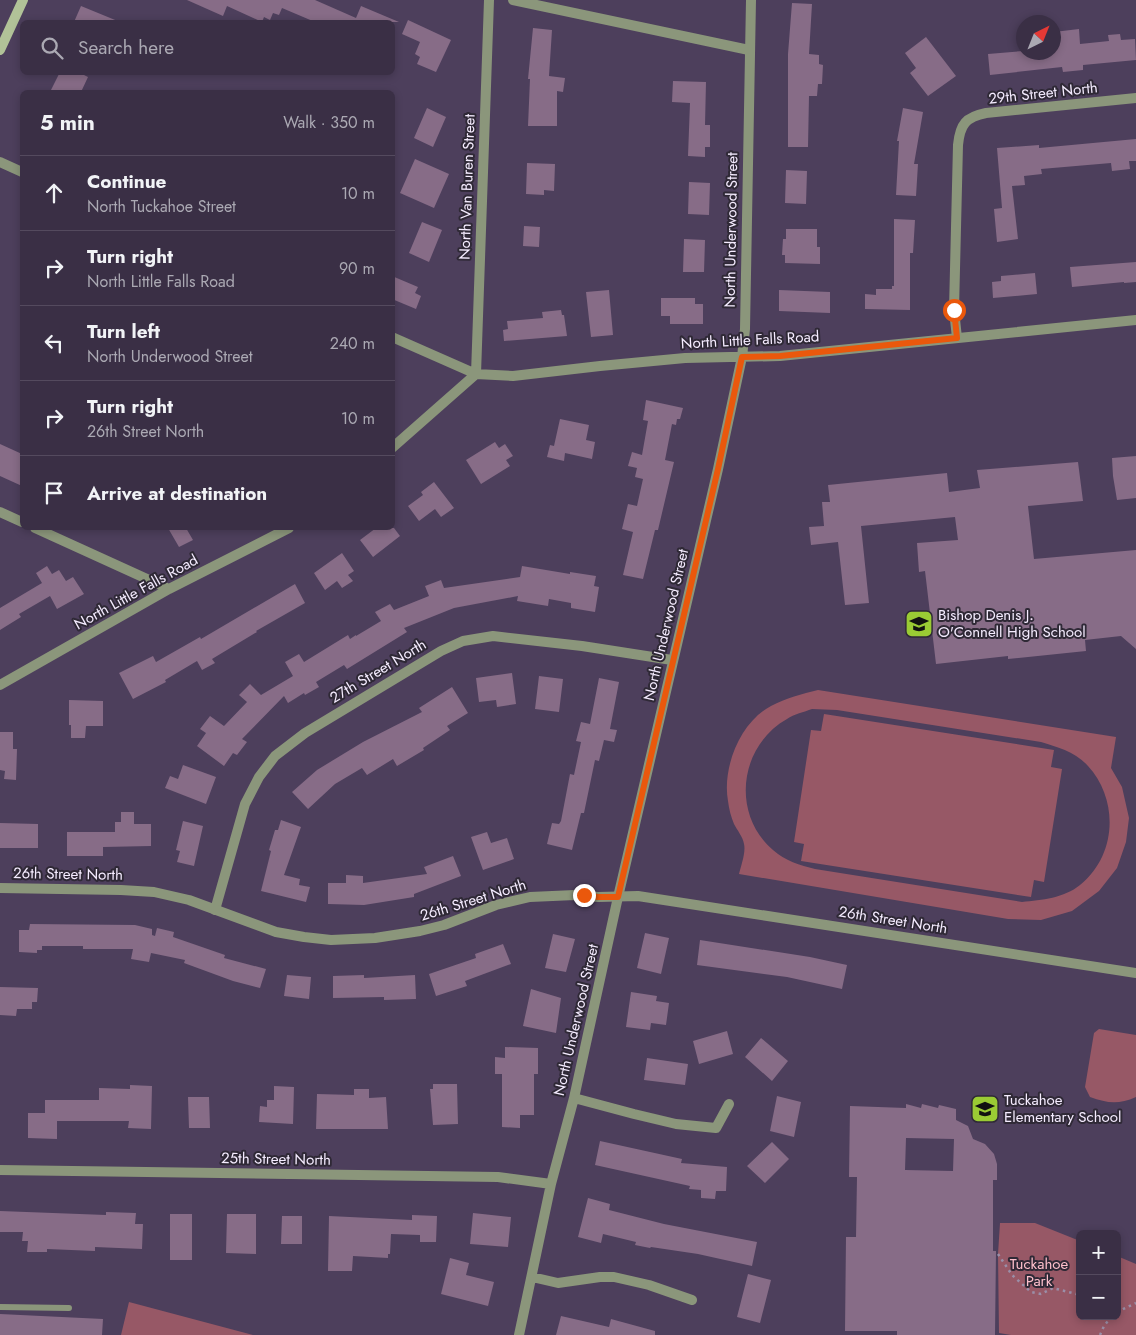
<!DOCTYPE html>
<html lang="en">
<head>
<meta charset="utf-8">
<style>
	:root { --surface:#3a2f45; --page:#41374c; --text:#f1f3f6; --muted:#aba9b3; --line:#544a5e }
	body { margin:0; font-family:Jost,sans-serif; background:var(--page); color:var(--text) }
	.controls { position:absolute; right:15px; bottom:15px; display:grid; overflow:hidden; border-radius:8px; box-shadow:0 2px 8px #0003 }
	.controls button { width:45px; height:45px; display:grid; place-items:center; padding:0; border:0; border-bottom:1px solid var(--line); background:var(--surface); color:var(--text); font:25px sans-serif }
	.compass { position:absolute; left:1016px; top:15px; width:45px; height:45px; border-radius:50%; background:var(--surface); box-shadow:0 2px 8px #0003; rotate:43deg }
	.stop { position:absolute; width:15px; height:15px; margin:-11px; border:4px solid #ea580c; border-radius:50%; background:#fff }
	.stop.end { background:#ea580c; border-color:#fff; box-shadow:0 1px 5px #0008 }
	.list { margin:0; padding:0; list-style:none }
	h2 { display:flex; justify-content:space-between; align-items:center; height:65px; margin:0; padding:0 20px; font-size:21px }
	h2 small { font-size:16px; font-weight:400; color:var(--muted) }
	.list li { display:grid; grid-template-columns:32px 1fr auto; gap:15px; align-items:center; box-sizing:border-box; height:75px; padding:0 20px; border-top:1px solid var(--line) }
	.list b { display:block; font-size:19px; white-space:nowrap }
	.list p { margin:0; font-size:16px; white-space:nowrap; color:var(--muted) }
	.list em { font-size:16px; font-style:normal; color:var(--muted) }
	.icon { flex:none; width:28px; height:28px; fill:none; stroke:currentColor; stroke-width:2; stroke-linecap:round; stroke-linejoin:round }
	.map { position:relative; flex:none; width:1136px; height:1335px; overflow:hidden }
	.search { position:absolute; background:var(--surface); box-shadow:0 2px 8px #0003; left:20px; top:20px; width:375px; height:55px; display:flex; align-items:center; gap:12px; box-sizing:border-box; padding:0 18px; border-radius:8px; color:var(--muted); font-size:19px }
	.panel { position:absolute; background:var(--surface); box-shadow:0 2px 8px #0003; left:20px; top:90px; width:375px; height:440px; border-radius:8px }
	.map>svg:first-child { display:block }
</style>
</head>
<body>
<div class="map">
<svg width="1136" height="1335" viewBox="0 0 1136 1335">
	<rect width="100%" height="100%" fill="#4d3f5c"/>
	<path fill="#975866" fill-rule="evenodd" d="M 818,690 L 1116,737 L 1111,768 L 1122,787 L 1129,818 L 1126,842 L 1117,868 L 1099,891 L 1072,911 L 1041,920 L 1008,919 L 739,874 C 741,866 746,852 744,844 C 743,837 737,830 734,824 C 731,817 729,809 728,801 C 722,768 740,722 771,706 C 786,698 802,694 818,690 ZM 812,709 L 837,710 L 1041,742 C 1057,747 1076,752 1088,766 C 1119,800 1117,855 1080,885 C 1064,898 1042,900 1022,902 L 815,869 C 800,865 785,861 773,850 C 731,814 739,746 787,719 C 794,714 804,712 812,709 Z
		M 824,714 L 1054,750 L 1051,767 L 1062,769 L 1044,882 L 1034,880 L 1031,897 L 801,861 L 804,844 L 794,842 L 811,730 L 821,731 Z
		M 1099,1029 L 1136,1035 L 1136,1097 C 1118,1105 1107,1103 1090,1097 L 1085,1087 L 1094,1033 Z
		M 1000,1223 L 1035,1223 L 1080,1241 L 1080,1316 L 1117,1316 L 1117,1256 L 1136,1264 L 1136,1335 L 1011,1335 L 999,1333 L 998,1254 Z
		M 129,1302 L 253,1335 L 121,1335 Z"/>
	<path fill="#876c87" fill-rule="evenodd" d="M 187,0 L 315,0 L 356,18 L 361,6 L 399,22 L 315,22 L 282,8 L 279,15 L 273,13 L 270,20 L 264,17 L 262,22 L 227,6 L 223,16 Z
		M 792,3 L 812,4 L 809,54 L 819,55 L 819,64 L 823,65 L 822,84 L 818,84 L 817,96 L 809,96 L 808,147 L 788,147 L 788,54 Z
		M 81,6 L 120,22 L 74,22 Z
		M 408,20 L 451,40 L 436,72 L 417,64 L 420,57 L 415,54 L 420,42 L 402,34 Z
		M 533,28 L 552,30 L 549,76 L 565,78 L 563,92 L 557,91 L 557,126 L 528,126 L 530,79 L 528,79 Z
		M 1079,29 L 1080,44 L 1109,41 L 1108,35 L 1120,34 L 1121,40 L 1135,39 L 1136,60 L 1083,65 L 1083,70 L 1063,72 L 1062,67 L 990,75 L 988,54 L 1023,51 L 1023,52 L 1054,52 L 1054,32 Z
		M 926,37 L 956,76 L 928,96 L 910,73 L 916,68 L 905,53 Z
		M 60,72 L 78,72 L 88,77 L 81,92 L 50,92 Z
		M 673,81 L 706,82 L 705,125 L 710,125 L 710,147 L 705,147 L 705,157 L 688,156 L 690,103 L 672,102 Z
		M 427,108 L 446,117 L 433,147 L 414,138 Z
		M 903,108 L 923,112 L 914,164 L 918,164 L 916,196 L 896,195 L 899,141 L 897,141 Z
		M 1136,139 L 1136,161 L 1129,161 L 1130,169 L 1112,171 L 1111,163 L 1041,169 L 1042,174 L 1024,176 L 1025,185 L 1012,186 L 1018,239 L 997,242 L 994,209 L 1002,208 L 997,148 L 1039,145 L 1039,148 Z
		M 415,159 L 449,174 L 434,208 L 400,193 Z
		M 527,163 L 555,164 L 554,191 L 544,190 L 544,195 L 526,194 Z
		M 786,170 L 807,171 L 806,204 L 785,203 Z
		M 689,182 L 710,183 L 709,215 L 688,214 Z
		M 894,219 L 915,220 L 913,253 L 910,253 L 910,310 L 865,309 L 865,294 L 876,295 L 876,289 L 892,289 L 892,286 L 894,286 Z
		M 422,222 L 442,230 L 429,262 L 409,253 Z
		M 524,226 L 540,227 L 539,247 L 523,246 Z
		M 786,229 L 817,229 L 817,247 L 820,247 L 820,264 L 785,263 L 785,255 L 782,255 L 783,239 L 786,239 Z
		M 684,239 L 705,240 L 704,272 L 683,272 Z
		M 1136,262 L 1136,282 L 1124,283 L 1124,282 L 1072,287 L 1070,267 Z
		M 1035,273 L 1037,294 L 993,298 L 992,282 L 1001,281 L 1001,276 Z
		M 392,276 L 418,287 L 415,293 L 421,296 L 416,309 L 392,299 Z
		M 609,290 L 613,335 L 591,337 L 586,292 Z
		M 779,290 L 830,292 L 830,313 L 779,311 Z
		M 661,298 L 695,298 L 695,304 L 703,304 L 703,324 L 670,324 L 670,316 L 661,316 Z
		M 561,310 L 562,315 L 564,315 L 567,336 L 504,341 L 503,330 L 508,329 L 507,321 L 543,318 L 542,312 Z
		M 646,400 L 683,408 L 680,419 L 677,419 L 676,425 L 672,424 L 665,460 L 674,462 L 658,530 L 655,530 L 643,579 L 623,575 L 633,532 L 622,529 L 628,504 L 637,506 L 643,479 L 635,477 L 637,468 L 628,466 L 632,452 L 642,455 L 648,421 L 643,420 Z
		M 560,419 L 589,425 L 586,440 L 595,442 L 592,459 L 565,453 L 564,461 L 547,457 L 550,445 L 554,446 Z
		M 495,442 L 499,448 L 505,444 L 513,456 L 506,460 L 510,466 L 481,484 L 466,460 Z
		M 0,444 L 22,454 L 22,486 L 0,476 Z
		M 1136,456 L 1136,498 L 1117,500 L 1113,476 L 1112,458 Z
		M 1078,462 L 1083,501 L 1028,506 L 1034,559 L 1136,550 L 1136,649 L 1121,636 L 1085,640 L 1086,651 L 1008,659 L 1008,656 L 936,664 L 925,571 L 919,572 L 917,543 L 958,540 L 955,517 L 861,526 L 869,603 L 845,605 L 838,542 L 811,545 L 809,527 L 824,526 L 822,502 L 830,502 L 828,485 L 947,473 L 949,492 L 980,488 L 977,470 Z
		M 434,482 L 454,508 L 441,517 L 435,509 L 419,521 L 408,506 L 423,495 L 421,492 Z
		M 168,528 L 186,528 L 193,540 L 179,547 Z
		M 376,528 L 394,528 L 400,536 L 373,557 L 360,540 Z
		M 342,553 L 354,571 L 348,575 L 353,581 L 342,588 L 337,581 L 325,590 L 314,573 Z
		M 47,566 L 52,574 L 59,570 L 66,581 L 73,577 L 84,594 L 57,609 L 50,596 L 19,614 L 21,617 L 0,630 L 0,608 L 42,583 L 36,573 Z
		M 522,566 L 570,574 L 570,572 L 596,576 L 594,586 L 599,587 L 595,612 L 571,608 L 571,603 L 549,599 L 548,606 L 517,601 L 518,596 L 454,608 L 404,628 L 407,632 L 347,669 L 344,665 L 316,682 L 319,687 L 305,695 L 304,693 L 288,703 L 284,696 L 242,739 L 247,742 L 237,755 L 233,753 L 224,766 L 197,746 L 206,733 L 200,729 L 210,716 L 224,726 L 247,702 L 239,695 L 250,684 L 261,695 L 293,676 L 285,662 L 299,654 L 304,662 L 348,635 L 350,639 L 356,635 L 356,636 L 381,621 L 375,612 L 390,604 L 394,610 L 429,596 L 425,586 L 441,580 L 444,588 L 520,577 Z
		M 295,584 L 305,603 L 256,631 L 257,632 L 212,659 L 215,663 L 202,670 L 197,661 L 165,680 L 166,682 L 133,699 L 119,673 L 153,656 L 156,662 L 200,637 L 201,639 Z
		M 512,673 L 516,704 L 497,707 L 496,700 L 479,702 L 476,678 Z
		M 539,676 L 563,679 L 559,712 L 535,709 Z
		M 599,678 L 619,682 L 610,729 L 617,730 L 614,742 L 604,740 L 599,761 L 595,760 L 584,813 L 581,813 L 572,850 L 547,844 L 552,823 L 559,824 L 561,821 L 570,774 L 574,775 L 581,742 L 576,741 L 581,722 L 590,724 Z
		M 452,687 L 468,713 L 447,726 L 450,730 L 423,748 L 424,750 L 397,766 L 393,759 L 367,775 L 362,768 L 335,784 L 308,809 L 292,792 L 317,770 L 363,742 L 422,712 L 419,708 Z
		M 69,700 L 103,701 L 103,726 L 86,726 L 85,738 L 71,738 L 71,725 L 69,725 Z
		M 0,732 L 13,732 L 13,749 L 17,749 L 16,780 L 4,779 L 5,771 L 0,770 Z
		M 183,765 L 216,777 L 206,804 L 165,788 L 170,776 L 178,779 Z
		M 121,812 L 134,812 L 134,824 L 151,824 L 151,846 L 103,847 L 103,856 L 67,856 L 67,832 L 115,832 L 115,822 L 121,822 Z
		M 281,820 L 301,827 L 284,875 L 300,879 L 299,885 L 310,887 L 306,902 L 261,891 L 271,851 L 269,850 L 275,830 L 278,830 Z
		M 183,821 L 203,826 L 194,866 L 177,862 L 180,851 L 176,850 Z
		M 0,823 L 38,824 L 38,848 L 0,848 Z
		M 487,832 L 491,843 L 507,838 L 514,859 L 483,870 L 471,837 Z
		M 453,856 L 461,876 L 414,894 L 414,897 L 364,905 L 328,904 L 328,883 L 346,883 L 346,875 L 363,876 L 363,883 L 427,874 L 424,867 Z
		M 30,924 L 135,925 L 152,929 L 152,935 L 155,936 L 157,928 L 174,932 L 173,937 L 225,955 L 224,958 L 266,969 L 260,988 L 233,981 L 184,963 L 185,960 L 151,953 L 149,962 L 131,959 L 133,949 L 83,949 L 83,946 L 42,946 L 42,950 L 37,950 L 37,953 L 19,952 L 19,930 L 29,930 Z
		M 645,933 L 669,938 L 661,974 L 637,968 Z
		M 553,934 L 575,939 L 566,972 L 545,968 Z
		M 700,940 L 810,957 L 847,965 L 842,989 L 787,977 L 697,965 Z
		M 503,944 L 511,964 L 465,981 L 467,986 L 436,996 L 429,974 L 476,958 L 475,954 Z
		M 287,975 L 311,977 L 309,999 L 284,996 Z
		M 364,975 L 364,978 L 415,975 L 416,999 L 384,1000 L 384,997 L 333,998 L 333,976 Z
		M 0,987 L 38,988 L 37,1002 L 32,1002 L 32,1009 L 17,1009 L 16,1016 L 0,1015 Z
		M 531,989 L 561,998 L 556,1033 L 523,1026 Z
		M 631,992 L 657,996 L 656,1001 L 669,1003 L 666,1025 L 651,1023 L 650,1030 L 626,1027 Z
		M 727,1031 L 733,1054 L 699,1064 L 693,1041 Z
		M 761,1038 L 788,1061 L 772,1081 L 745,1057 Z
		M 505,1047 L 538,1048 L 538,1074 L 534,1074 L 534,1115 L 520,1115 L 520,1128 L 502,1127 L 502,1074 L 495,1074 L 495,1057 L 505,1058 Z
		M 647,1058 L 688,1064 L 685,1085 L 644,1080 Z
		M 433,1084 L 457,1084 L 458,1124 L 433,1125 L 430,1089 L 433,1089 Z
		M 130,1085 L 152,1086 L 151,1129 L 128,1128 L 129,1121 L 57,1121 L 57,1139 L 28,1138 L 28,1113 L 45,1113 L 45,1100 L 99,1100 L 99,1088 L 130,1089 Z
		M 274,1086 L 294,1087 L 293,1124 L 259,1122 L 260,1106 L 267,1107 L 267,1100 L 274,1100 Z
		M 354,1089 L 369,1089 L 369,1098 L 386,1097 L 388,1129 L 316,1129 L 317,1094 L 354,1095 Z
		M 777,1096 L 801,1102 L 794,1137 L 770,1131 Z
		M 188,1097 L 209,1097 L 210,1128 L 189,1128 Z
		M 906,1104 L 921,1108 L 922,1104 L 938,1108 L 939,1105 L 956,1109 L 956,1120 L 968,1126 L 973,1139 L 985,1144 L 994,1154 L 997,1164 L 997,1180 L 993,1180 L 993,1251 L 996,1251 L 995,1335 L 897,1335 L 897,1331 L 845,1331 L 846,1237 L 856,1237 L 857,1177 L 849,1177 L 850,1106 L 906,1108 ZM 906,1138 L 954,1139 L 953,1171 L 905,1170 Z
		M 600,1141 L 682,1159 L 681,1163 L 727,1167 L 726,1191 L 716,1191 L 715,1199 L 701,1198 L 701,1190 L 689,1189 L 690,1186 L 595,1165 Z
		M 772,1142 L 789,1159 L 765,1183 L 747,1166 Z
		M 588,1198 L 610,1204 L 609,1210 L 664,1224 L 757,1242 L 752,1266 L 698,1254 L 651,1247 L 650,1248 L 635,1245 L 636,1242 L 603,1234 L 601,1243 L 578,1237 Z
		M 0,1211 L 106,1215 L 106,1212 L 136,1213 L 135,1224 L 143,1224 L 142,1249 L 95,1247 L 95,1251 L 47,1249 L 47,1252 L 27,1252 L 28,1241 L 22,1241 L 23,1232 L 0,1232 Z
		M 473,1213 L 511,1217 L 508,1247 L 470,1244 Z
		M 170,1214 L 192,1214 L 192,1260 L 170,1260 Z
		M 227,1214 L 256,1214 L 256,1254 L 226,1253 Z
		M 412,1215 L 437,1216 L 436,1242 L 420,1242 L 420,1235 L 391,1234 L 390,1254 L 388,1254 L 388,1258 L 353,1256 L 352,1271 L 328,1271 L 329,1216 L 412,1220 Z
		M 282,1216 L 302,1216 L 302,1244 L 281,1244 Z
		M 450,1258 L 469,1263 L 466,1275 L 494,1282 L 488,1306 L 441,1294 Z
		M 748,1274 L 771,1280 L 760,1323 L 737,1317 Z
		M 0,1314 L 103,1319 L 102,1335 L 0,1335 Z
		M 561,1316 L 609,1327 L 611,1319 L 655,1331 L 655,1335 L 556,1335 Z"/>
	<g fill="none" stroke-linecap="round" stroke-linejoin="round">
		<path stroke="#9b8fa8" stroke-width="2.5" stroke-dasharray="2.5 4" stroke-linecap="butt" d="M 998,1254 L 1012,1275 L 1031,1292 L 1041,1294 L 1053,1288 L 1080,1295
			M 1117,1312 L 1136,1303
			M 1100,1335 L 1104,1326 L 1112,1316"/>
		<path stroke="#8b967b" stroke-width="6" d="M 0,1307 L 69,1308"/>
		<path stroke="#8b967b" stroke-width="10" d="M 513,0 L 749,50
			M 0,162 L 22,172
			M 392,337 L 476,374 L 513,376 L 600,366 L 685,358 L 780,356 L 1136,320
			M 957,338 L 954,310 L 958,145 C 960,124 966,117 986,113 L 1136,98
			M 476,374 L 489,0
			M 392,448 L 476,374
			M 0,512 L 22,522
			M 35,528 L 169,589
			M 0,685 L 169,589 L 289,528
			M 215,910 L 245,804 L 259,777 L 275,756 L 305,733 L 441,651 L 463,641 L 493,636 L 582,646 L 672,660
			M 574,1098 L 634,1114 L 676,1124 L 716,1128 L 729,1104
			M 0,1170 L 498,1177 L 551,1184
			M 532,1277 L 558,1283 L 600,1277 L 614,1277 L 649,1285 L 692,1300
			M 519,1335 L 551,1184 L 574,1098 L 618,897 L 718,469 L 742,357 L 745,329 L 751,0"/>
		<path stroke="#8b967b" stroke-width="10" d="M 0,888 L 121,890 L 154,892 L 189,900 L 276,932 L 304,937 L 331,940 L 375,938 L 420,931 L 444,925 L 496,905 L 530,897 L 575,895 L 598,897 L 638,896 L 1136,973"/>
		<path stroke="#b1c298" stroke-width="10" d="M 0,50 L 23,0"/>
	</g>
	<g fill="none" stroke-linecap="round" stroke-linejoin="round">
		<path stroke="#ea580c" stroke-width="6" d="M 584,895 L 598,897 L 618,897 L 718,469 L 742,357 L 780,356 L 957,338 L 954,310"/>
	</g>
	<defs>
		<symbol id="school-square" viewBox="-11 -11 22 22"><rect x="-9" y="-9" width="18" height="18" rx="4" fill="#9acb34" stroke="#2f2936"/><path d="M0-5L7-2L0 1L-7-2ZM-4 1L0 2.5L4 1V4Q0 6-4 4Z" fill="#111"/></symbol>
	</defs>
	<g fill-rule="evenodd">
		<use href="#school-square" x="903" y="608" width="32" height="32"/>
		<use href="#school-square" x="969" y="1093" width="32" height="32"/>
	</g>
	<g text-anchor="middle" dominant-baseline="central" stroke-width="4" stroke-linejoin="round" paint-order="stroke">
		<g font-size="15" fill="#f5ecff" stroke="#2f2936">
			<text transform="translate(1043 93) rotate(-6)">29th Street North</text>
			<text transform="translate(467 187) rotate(-88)">North Van Buren Street</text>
			<text transform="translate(731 230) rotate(-89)">North Underwood Street</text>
			<text transform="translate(750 340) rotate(-3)">North Little Falls Road</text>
			<text transform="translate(136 592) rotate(-29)">North Little Falls Road</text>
			<text transform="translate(666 625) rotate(-77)">North Underwood Street</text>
			<text transform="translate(378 671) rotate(-31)">27th Street North</text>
			<text transform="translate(68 874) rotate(1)">26th Street North</text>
			<text transform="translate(473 900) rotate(-17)">26th Street North</text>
			<text transform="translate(893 920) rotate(9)">26th Street North</text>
			<text transform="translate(576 1020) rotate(-77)">North Underwood Street</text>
			<text transform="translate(276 1159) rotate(1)">25th Street North</text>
		</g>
		<g font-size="15" fill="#f5ecff" stroke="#2f2936" text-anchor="start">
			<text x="938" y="615">Bishop Denis J.<tspan x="938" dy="17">O'Connell High School</tspan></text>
			<text x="1004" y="1100">Tuckahoe<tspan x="1004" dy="17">Elementary School</tspan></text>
		</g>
		<g font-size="15" fill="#fdbfcb" stroke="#2f2936">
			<text x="1039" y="1264">Tuckahoe<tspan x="1039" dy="17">Park</tspan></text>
		</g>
	</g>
</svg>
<div class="controls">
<button>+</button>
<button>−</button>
</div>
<svg class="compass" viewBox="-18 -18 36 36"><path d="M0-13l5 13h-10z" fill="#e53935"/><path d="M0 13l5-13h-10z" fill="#aba9b3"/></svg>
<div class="stop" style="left:954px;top:310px"></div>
<div class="stop end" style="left:584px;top:895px"></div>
<div class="search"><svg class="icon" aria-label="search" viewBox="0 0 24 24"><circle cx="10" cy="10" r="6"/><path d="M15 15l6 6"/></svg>Search here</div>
<section class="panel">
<h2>5 min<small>Walk · 350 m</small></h2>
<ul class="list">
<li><svg class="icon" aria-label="ahead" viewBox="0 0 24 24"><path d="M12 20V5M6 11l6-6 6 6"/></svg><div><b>Continue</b><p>North Tuckahoe Street</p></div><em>10 m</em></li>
<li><svg class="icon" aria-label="right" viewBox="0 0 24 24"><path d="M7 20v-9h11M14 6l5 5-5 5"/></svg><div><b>Turn right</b><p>North Little Falls Road</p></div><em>90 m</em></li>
<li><svg class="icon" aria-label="left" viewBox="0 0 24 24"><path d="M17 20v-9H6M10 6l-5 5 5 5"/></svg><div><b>Turn left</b><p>North Underwood Street</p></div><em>240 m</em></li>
<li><svg class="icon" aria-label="right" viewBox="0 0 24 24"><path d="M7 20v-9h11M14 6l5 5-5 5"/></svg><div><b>Turn right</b><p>26th Street North</p></div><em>10 m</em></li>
<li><svg class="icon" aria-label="arrive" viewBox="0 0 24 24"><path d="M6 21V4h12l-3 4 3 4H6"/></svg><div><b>Arrive at destination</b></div></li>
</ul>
</section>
</div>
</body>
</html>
